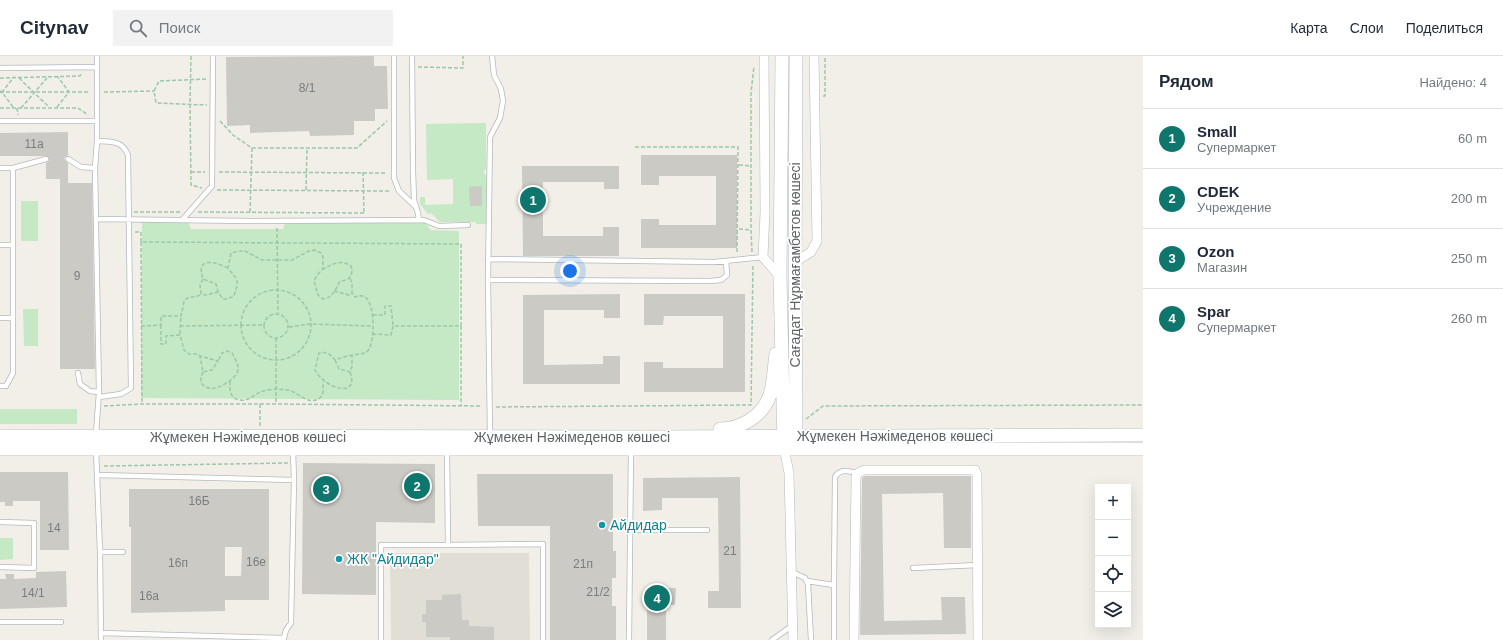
<!DOCTYPE html>
<html lang="ru">
<head>
<meta charset="utf-8">
<style>
	:root { --surface:#fff; --page:#f2f2f3; --text:#1f2937; --muted:#747a83; --line:#e0e1e3; --accent:#0f766e }
	body { margin:0; font-family:Arial,sans-serif; background:var(--page); color:var(--text) }
	.controls { position:absolute; right:12px; bottom:12px; display:grid; overflow:hidden; border-radius:0px; box-shadow:0 4px 16px #0002 }
	.controls button { width:36px; height:36px; display:grid; place-items:center; padding:0; border:0; border-bottom:1px solid var(--line); background:var(--surface); color:var(--text); font:20px sans-serif }
	.you { position:absolute; left:570px; top:215px; width:14px; height:14px; margin:-10px; border:3px solid #fff; border-radius:50%; background:#1a73e8; box-shadow:0 0 0 6px #1a73e833 }
	.badge { display:grid; place-items:center; width:26px; height:26px; border-radius:50%; background:var(--accent); color:#fff; font-size:13px; font-weight:700 }
	.pin { position:absolute; translate:-50% -50%; border:2px solid #fff; box-shadow:0 1px 4px #0006 }
	.list { margin:0; padding:0; list-style:none }
	h2 { display:flex; justify-content:space-between; align-items:center; height:52px; margin:0; padding:0 16px; font-size:17px }
	h2 small { font-size:13px; font-weight:400; color:var(--muted) }
	.list li { display:grid; grid-template-columns:26px 1fr auto; gap:12px; align-items:center; box-sizing:border-box; height:60px; padding:0 16px; border-top:1px solid var(--line) }
	.list b { display:block; font-size:15px; white-space:nowrap }
	.list p { margin:0; font-size:13px; white-space:nowrap; color:var(--muted) }
	.list em { font-size:13px; font-style:normal; color:var(--muted) }
	.icon { flex:none; width:22px; height:22px; fill:none; stroke:currentColor; stroke-width:2; stroke-linecap:round; stroke-linejoin:round }
	.map { position:relative; flex:none; width:1143px; height:584px; overflow:hidden }
	header { display:flex; align-items:center; gap:24px; box-sizing:border-box; height:56px; padding:0 20px; background:var(--surface); border-bottom:1px solid var(--line) }
	header strong { font-size:19px }
	nav { display:flex; gap:22px; margin-inline-start:auto; font-size:14px }
	.search { width:280px; height:36px; background:var(--page); display:flex; align-items:center; gap:10px; box-sizing:border-box; padding:0 14px; border-radius:0px; color:var(--muted); font-size:15px }
	main { display:flex }
	aside { flex:1; background:var(--surface) }
	.map>svg:first-child { display:block }
</style>
</head>
<body>
<header>
<strong>Citynav</strong>
<div class="search"><svg class="icon" aria-label="search" viewBox="0 0 24 24"><circle cx="10" cy="10" r="6"/><path d="M15 15l6 6"/></svg>Поиск</div>
<nav><a>Карта</a><a>Слои</a><a>Поделиться</a></nav>
</header>
<main>
<div class="map">
<svg width="1143" height="584" viewBox="0 0 1143 584">
	<rect width="100%" height="100%" fill="#f1efe8"/>
	<path fill="#e1ded6" d="M 390,497 L 529,497 L 530,584 L 391,584 Z"/>
	<path fill="#c5e8c5" d="M 486,67 L 486,113 L 483,116 L 487,120 L 488,168 L 476,168 L 476,166 L 440,166 L 431,157 L 428,158 L 420,148 L 420,141 L 425,141 L 425,149 L 453,148 L 453,123 L 427,124 L 426,68 Z
		M 21,145 L 38,145 L 38,185 L 21,185 Z
		M 142,165 L 188,165 L 191,173 L 283,173 L 286,165 L 425,167 L 431,174 L 459,175 L 459,344 L 141,342 Z
		M 23,253 L 38,253 L 38,290 L 24,290 Z
		M 0,353 L 77,353 L 77,368 L 0,368 Z
		M 0,482 L 13,482 L 13,503 L 0,504 Z"/>
	<path fill="#cccac5" fill-rule="evenodd" d="M 374,0 L 374,10 L 387,10 L 388,53 L 375,53 L 375,65 L 354,65 L 354,79 L 310,80 L 309,75 L 250,77 L 250,69 L 227,70 L 226,1 Z
		M 68,76 L 68,99 L 65,101 L 64,103 L 68,107 L 68,127 L 92,127 L 95,313 L 60,313 L 60,123 L 46,123 L 46,107 L 50,104 L 47,100 L 0,100 L 0,77 Z
		M 641,99 L 737,99 L 737,192 L 641,192 L 641,163 L 659,163 L 659,169 L 716,169 L 716,120 L 659,120 L 659,129 L 641,129 Z
		M 522,110 L 619,110 L 619,133 L 604,133 L 604,126 L 543,126 L 543,180 L 603,180 L 603,171 L 619,171 L 619,200 L 523,200 Z
		M 482,130 L 482,150 L 470,150 L 469,131 Z
		M 620,238 L 620,262 L 604,262 L 604,254 L 544,254 L 544,309 L 603,308 L 603,300 L 620,300 L 620,328 L 523,328 L 523,239 Z
		M 644,238 L 745,238 L 745,336 L 644,336 L 644,306 L 663,306 L 663,312 L 723,312 L 723,260 L 664,260 L 663,269 L 644,269 Z
		M 303,407 L 435,408 L 435,467 L 376,466 L 376,539 L 302,538 Z
		M 0,416 L 68,416 L 69,494 L 40,494 L 40,445 L 13,445 L 13,450 L 5,450 L 5,446 L 0,446 Z
		M 477,418 L 613,418 L 613,495 L 616,495 L 616,522 L 612,522 L 612,550 L 616,550 L 616,584 L 550,584 L 550,470 L 478,470 Z
		M 865,420 L 971,420 L 971,492 L 944,492 L 943,437 L 882,438 L 884,565 L 942,564 L 941,541 L 965,541 L 966,578 L 860,579 L 862,422 Z
		M 740,421 L 741,552 L 708,552 L 708,535 L 719,535 L 718,442 L 662,442 L 662,454 L 643,455 L 643,422 Z
		M 129,433 L 269,433 L 269,544 L 225,544 L 225,555 L 131,557 L 131,471 L 129,471 ZM 225,491 L 242,491 L 241,520 L 225,520 Z
		M 66,515 L 67,551 L 0,553 L 0,523 L 6,523 L 5,518 L 14,518 L 14,523 L 36,522 L 36,516 Z
		M 647,532 L 676,532 L 675,549 L 666,549 L 666,584 L 647,584 Z
		M 461,538 L 462,564 L 469,564 L 469,570 L 494,571 L 494,584 L 450,584 L 450,581 L 426,581 L 426,566 L 422,566 L 422,558 L 426,558 L 426,544 L 442,544 L 442,539 Z"/>
	<g fill="none" stroke-linecap="round" stroke-linejoin="round">
		<defs>
			<path id="lane" d="M 394,0 L 394,122 L 399,135 L 415,150
				M 412,0 L 413,115 L 414,144 L 418,157 L 419,164
				M 0,12 L 97,11
				M 0,65 L 97,65
				M 97,85 C 111,86 122,84 128,99 L 131,332 L 121,338 L 99,341
				M 68,103 L 81,111 L 95,112
				M 0,112 L 13,112 L 13,317 L 6,330 L 0,330
				M 13,112 L 46,103
				M 96,163 L 250,165 L 424,164 L 439,170 L 468,169
				M 183,163 L 212,130 L 213,0
				M 0,189 L 13,189
				M 488,203 L 715,206 L 763,201
				M 488,224 L 711,225 L 721,224 L 727,219 L 726,205
				M 0,262 L 13,262
				M 78,317 L 80,328 L 90,335 L 99,336
				M 96,378 L 99,336 L 95,112 L 97,85 L 97,0
				M 490,380 L 488,224 L 490,81 L 500,62 L 503,45 L 501,33 L 494,19 L 492,0
				M 96,393 L 100,496 L 123,496
				M 98,419 L 294,424
				M 0,466 L 34,467 L 34,512 L 0,511
				M 630,474 L 707,474
				M 448,489 L 543,488 L 543,584
				M 100,496 L 101,584
				M 913,512 L 978,509
				M 792,516 L 805,522 L 808,528 L 811,584
				M 807,525 L 834,529 L 835,421 C 840,412 849,415 858,417
				M 834,529 L 834,584
				M 0,566 L 61,566
				M 101,577 L 284,582 L 286,574 L 291,567 L 294,424 L 293,395
				M 381,584 L 381,489 L 448,489 L 447,395
				M 629,584 L 631,394
				M 772,584 L 793,569"/>
			<path id="street" d="M 764,0 L 765,156 L 763,201 L 780,221
				M 795,206 L 811,196 L 817,185 L 814,0
				M 784,392 L 789,417 L 793,584
				M 854,584 L 856,421 L 858,417 L 864,414 L 975,414 L 977,419 L 978,584"/>
			<path id="secondary" d="M 782,0 L 780,221 L 784,388
				M 720,373 C 741,373 763,360 770,339 C 774,326 774,311 776,298
				M 0,380 L 661,381 L 1143,379
				M 796,389 L 795,206 L 796,0
				M 0,393 L 1143,393"/>
		</defs>
		<use href="#lane" stroke="#b5b8bc" stroke-width="6"/>
		<use href="#street" stroke="#b5b8bc" stroke-width="10"/>
		<use href="#secondary" stroke="#b6babf" stroke-width="14"/>
		<path stroke="#9cc7a9" stroke-width="1.5" stroke-dasharray="4 2" stroke-linecap="butt" d="M 191,0 L 190,48 L 191,129 L 202,132
			M 418,11 L 463,12 L 463,0
			M 0,22 L 80,20 L 81,18
			M 19,22 L 49,51
			M 206,23 L 159,25 L 154,35 L 156,47 L 207,49
			M 0,35 L 2,36 L 0,38
			M 0,36 L 90,36
			M 104,36 L 154,35
			M 823,40 L 825,40 L 825,0
			M 13,51 L 2,36 L 14,21
			M 57,51 L 69,36 L 58,21
			M 0,52 L 78,52 L 88,59
			M 17,52 L 18,59
			M 21,52 L 47,22
			M 220,65 L 233,79 L 252,92 L 357,92 L 387,65
			M 635,91 L 738,91 L 737,198
			M 739,109 L 751,110
			M 191,116 L 205,116
			M 219,116 L 387,117
			M 363,116 L 364,157
			M 217,134 L 391,135
			M 306,134 L 307,92
			M 134,156 L 180,156
			M 198,156 L 364,157
			M 250,156 L 252,92
			M 277,172 L 278,257
			M 739,173 L 751,174
			M 135,176 L 141,176 L 141,186 L 461,188 L 461,270 L 393,270 L 391,279 L 373,278
			M 141,186 L 142,348
			M 752,196 L 751,174 L 751,37 L 754,10
			M 228,212 C 216,206 195,200 203,223 L 216,228 L 218,236 L 223,243 L 227,243 L 234,240 C 239,223 239,226 228,212 L 231,197 L 239,195 L 245,195 L 262,204 L 292,204 L 309,195 L 315,194 L 321,197 L 323,201 L 323,213 L 317,219 L 314,225 L 318,239 L 323,243 C 333,242 335,234 340,225 C 349,225 354,219 351,210 C 341,203 333,208 323,213
			M 203,223 L 200,229 L 201,238 L 206,239 L 218,236
			M241 269a35 35 0 1 1 70 0a35 35 0 1 1-70 0Z
			M 334,235 L 349,239 L 352,237 L 352,227 L 350,222
			M264 270a12 12 0 1 1 24 0a12 12 0 1 1-24 0Z
			M 373,259 L 385,259 L 385,250 L 391,250 L 393,269
			M 161,269 L 161,288 L 166,288 L 166,280 L 180,279 L 184,294 L 189,298 L 198,298 L 200,300 L 218,305 L 212,314 L 203,316 L 200,300
			M 141,270 L 161,269 L 161,260 L 181,260 L 184,246 L 187,242 L 198,240 L 201,238
			M 180,270 L 264,269
			M 461,270 L 461,350
			M 289,271 L 310,268 L 372,270
			M 180,278 L 181,260
			M 276,282 L 276,348
			M 335,304 L 339,313 L 350,316 L 352,311 L 352,300
			M 203,316 L 201,321 L 201,327 C 203,329 206,332 209,332 C 217,335 239,322 238,312 C 238,307 234,301 232,297 L 227,295 L 222,297 L 218,305
			M 350,316 C 360,343 325,333 315,314 L 319,297 C 327,295 330,298 335,304 L 347,300 L 365,297 C 367,296 368,295 369,293 C 375,283 375,247 365,241 C 362,239 358,240 355,241 L 352,237
			M 230,325 C 230,334 229,342 240,344 C 247,346 254,339 260,336 C 265,334 273,333 278,333 C 282,334 287,333 291,335 C 299,338 307,347 316,344 C 325,341 323,333 323,326
			M 260,348 L 260,371
			M 104,350 L 142,348 L 276,348 L 482,350
			M 496,351 L 751,349 L 753,208
			M 806,363 L 823,350 L 1143,349
			M 104,410 L 288,407"/>
		<use href="#lane" stroke="#fff" stroke-width="4.5"/>
		<use href="#street" stroke="#fff" stroke-width="9"/>
		<use href="#secondary" stroke="#fff" stroke-width="13"/>
	</g>
	<g fill="#0f9aa8" stroke="#fff" stroke-width="1.5">
		<circle cx="602" cy="469" r="4"/>
		<circle cx="339" cy="503" r="4"/>
	</g>
	<g text-anchor="middle" dominant-baseline="central" stroke-width="3.5" stroke-linejoin="round" paint-order="stroke">
		<g font-size="12" fill="#7a7d7f">
			<text x="307" y="32">8/1</text>
			<text x="34" y="88">11а</text>
			<text x="77" y="220">9</text>
			<text x="199" y="445">16Б</text>
			<text x="54" y="472">14</text>
			<text x="730" y="495">21</text>
			<text x="256" y="506">16е</text>
			<text x="178" y="507">16п</text>
			<text x="583" y="508">21п</text>
			<text x="598" y="536">21/2</text>
			<text x="33" y="537">14/1</text>
			<text x="149" y="540">16а</text>
		</g>
		<g font-size="14" fill="#5f6368" stroke="#fff">
			<text transform="translate(795 209) rotate(-90)">Сағадат Нұрмағамбетов көшесі</text>
			<text x="895" y="380">Жұмекен Нәжімеденов көшесі</text>
			<text x="248" y="381">Жұмекен Нәжімеденов көшесі</text>
			<text x="572" y="381">Жұмекен Нәжімеденов көшесі</text>
		</g>
		<g font-size="14" fill="#0d838f" stroke="#fff" text-anchor="start">
			<text x="610" y="469">Айдидар</text>
			<text x="347" y="503">ЖК "Айдидар"</text>
		</g>
	</g>
</svg>
<div class="controls">
<button>+</button>
<button>−</button>
<button><svg class="icon" aria-label="locate" viewBox="0 0 24 24"><circle cx="12" cy="12" r="6"/><path d="M12 2v4M12 18v4M2 12h4M18 12h4"/></svg></button>
<button><svg class="icon" aria-label="layers" viewBox="0 0 24 24"><path d="M12 4l9 5-9 5-9-5zM3 14l9 5 9-5"/></svg></button>
</div>
<div class="you"></div>
<div class="pin badge" style="left:533px;top:144px">1</div>
<div class="pin badge" style="left:417px;top:430px">2</div>
<div class="pin badge" style="left:326px;top:433px">3</div>
<div class="pin badge" style="left:657px;top:542px">4</div>
</div>
<aside>
<h2>Рядом<small>Найдено: 4</small></h2>
<ul class="list">
<li><span class="badge">1</span><div><b>Small</b><p>Супермаркет</p></div><em>60 m</em></li>
<li><span class="badge">2</span><div><b>CDEK</b><p>Учреждение</p></div><em>200 m</em></li>
<li><span class="badge">3</span><div><b>Ozon</b><p>Магазин</p></div><em>250 m</em></li>
<li><span class="badge">4</span><div><b>Spar</b><p>Супермаркет</p></div><em>260 m</em></li>
</ul>
</aside>
</main>
</body>
</html>
